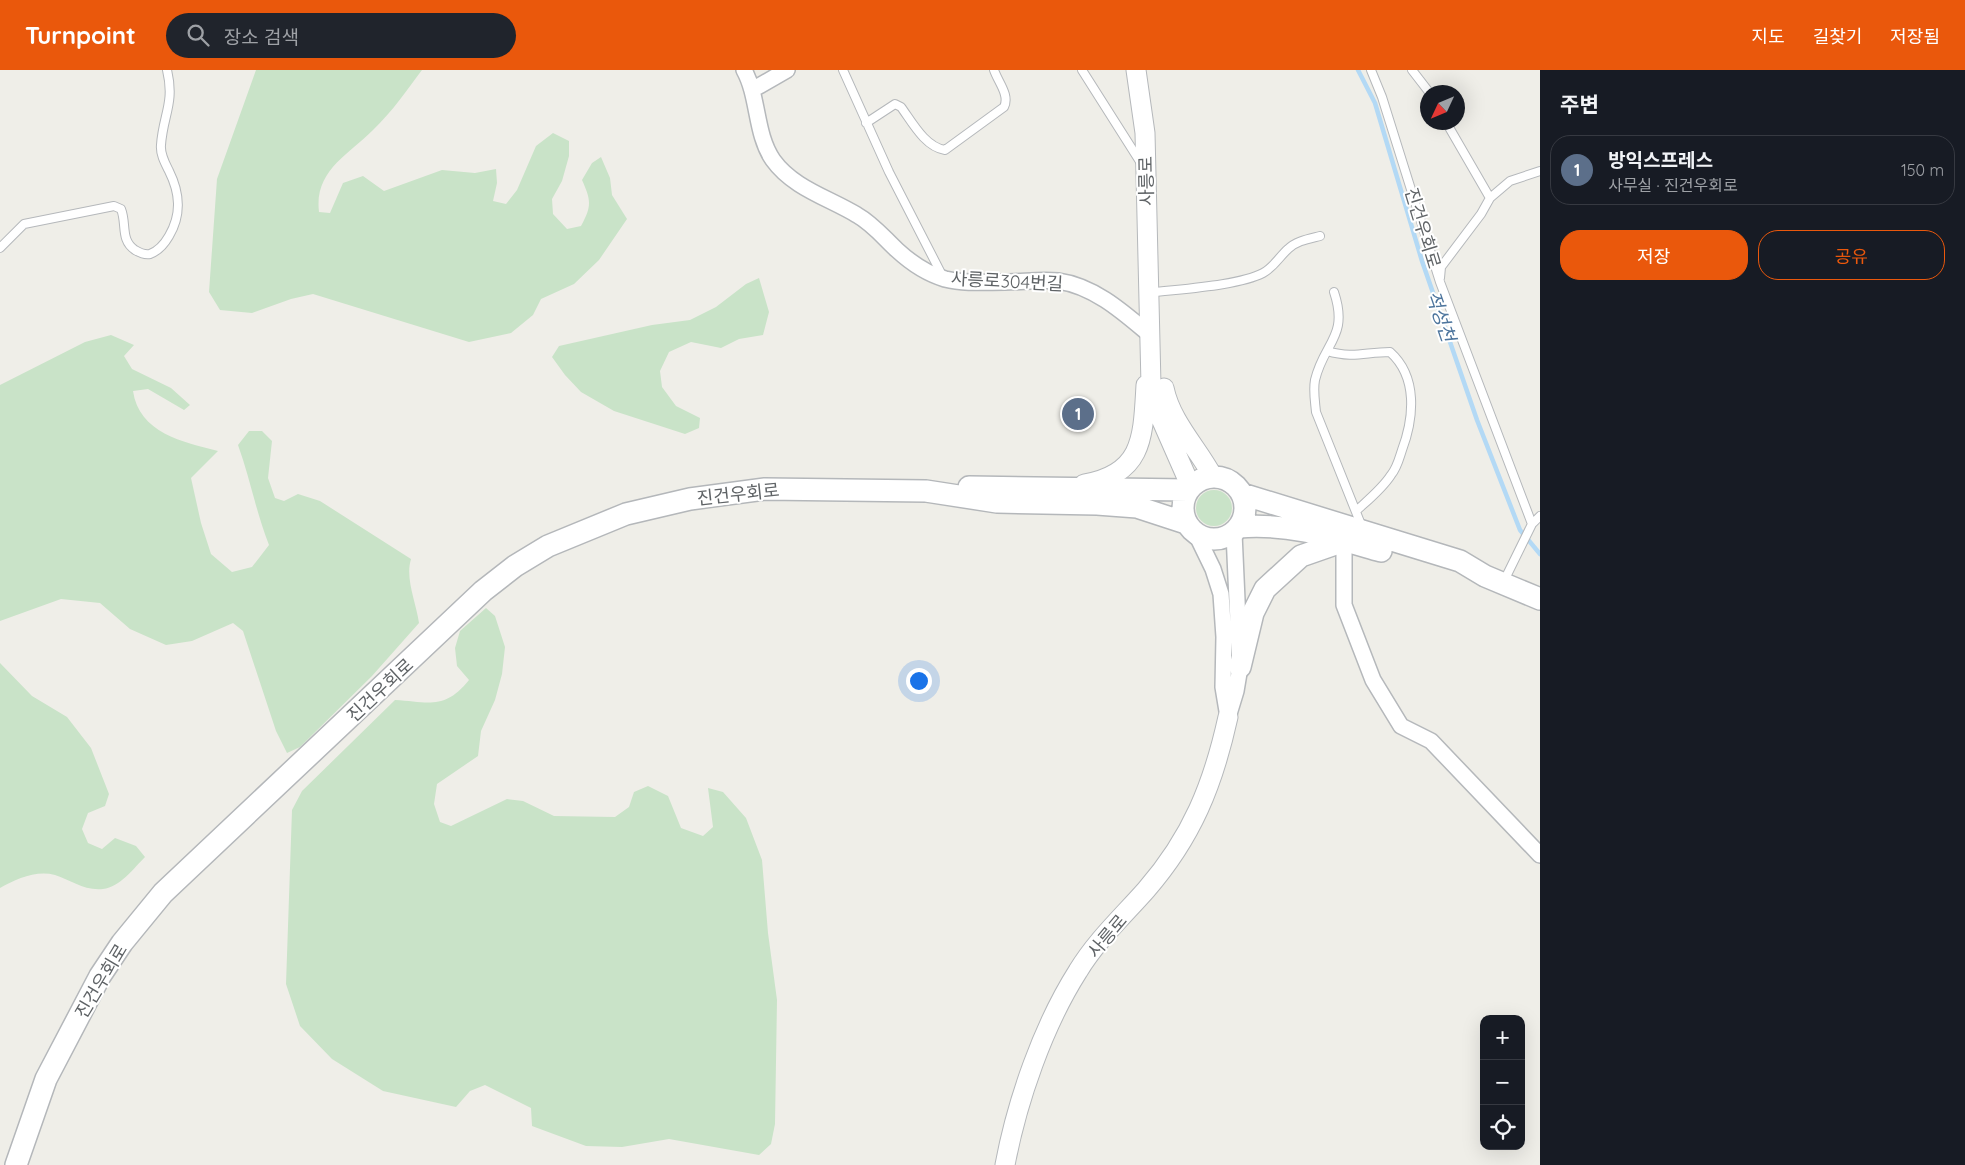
<!DOCTYPE html>
<html lang="ko">
<head>
<meta charset="utf-8">
<style>
	:root { --surface:#171b24; --page:#20242c; --text:#f1f3f6; --muted:#9ea1a6; --line:#363941; --accent:#ea580c }
	body { margin:0; font-family:Quicksand,"Noto Sans KR",sans-serif; background:var(--page); color:var(--text) }
	.controls { position:absolute; right:15px; bottom:15px; display:grid; overflow:hidden; border-radius:10px; box-shadow:0 5px 20px #0002 }
	.controls button { width:45px; height:45px; display:grid; place-items:center; padding:0; border:0; border-bottom:1px solid var(--line); background:var(--surface); color:var(--text); font:25px sans-serif }
	.compass { position:absolute; left:1420px; top:15px; width:45px; height:45px; border-radius:50%; background:var(--surface); box-shadow:0 5px 20px #0002; rotate:226deg }
	.you { position:absolute; left:918px; top:610px; width:18px; height:18px; margin:-12px; border:4px solid #fff; border-radius:50%; background:#1a73e8; box-shadow:0 0 0 8px #1a73e833 }
	.badge { display:grid; place-items:center; width:32px; height:32px; border-radius:50%; background:var(--accent); color:#fff; font-size:16px; font-weight:700 }
	.pin { position:absolute; translate:-50% -50%; border:2px solid #fff; box-shadow:0 1px 5px #0006 }
	.list { margin:0; padding:0; list-style:none }
	h2 { display:flex; justify-content:space-between; align-items:center; height:65px; margin:0; padding:0 20px; font-size:21px }
	h2 small { font-size:16px; font-weight:400; color:var(--muted) }
	.list li { display:grid; grid-template-columns:32px 1fr auto; gap:15px; align-items:center; box-sizing:border-box; height:70px; margin:0 10px 10px; padding:0 10px; border:1px solid var(--line); border-radius:20px }
	.list b { display:block; font-size:19px; white-space:nowrap }
	.list p { margin:0; font-size:16px; white-space:nowrap; color:var(--muted) }
	.list em { font-size:16px; font-style:normal; color:var(--muted) }
	.actions { display:flex; gap:10px; padding:15px 20px }
	.actions a { flex:1; padding:11px 0; border:1px solid var(--accent); border-radius:20px; text-align:center; font-size:18px; color:var(--accent) }
	.actions .main { background:var(--accent); color:#fff }
	.icon { flex:none; width:28px; height:28px; fill:none; stroke:currentColor; stroke-width:2; stroke-linecap:round; stroke-linejoin:round }
	.map { position:relative; flex:none; width:1540px; height:1095px; overflow:hidden }
	header { display:flex; align-items:center; gap:30px; box-sizing:border-box; height:70px; padding:0 25px; background:var(--accent); color:#fff }
	header strong { font-size:24px }
	nav { display:flex; gap:28px; margin-inline-start:auto; font-size:18px }
	.search { width:350px; height:45px; background:var(--page); display:flex; align-items:center; gap:12px; box-sizing:border-box; padding:0 18px; border-radius:28px; color:var(--muted); font-size:19px }
	main { display:flex }
	aside { flex:1; background:var(--surface) }
	.map>svg:first-child { display:block }
</style>
</head>
<body>
<header>
<strong>Turnpoint</strong>
<div class="search"><svg class="icon" aria-label="search" viewBox="0 0 24 24"><circle cx="10" cy="10" r="6"/><path d="M15 15l6 6"/></svg>장소 검색</div>
<nav><a>지도</a><a>길찾기</a><a>저장됨</a></nav>
</header>
<main>
<div class="map">
<svg width="1540" height="1095" viewBox="0 0 1540 1095">
	<rect width="100%" height="100%" fill="#efeee8"/>
	<path fill="#c9e3c8" d="M 256,0 L 422,0 C 407,20 392,42 373,60 C 348,85 314,101 319,142 L 330,143 L 343,113 L 363,106 L 384,121 L 442,100 L 475,103 L 496,99 L 497,113 L 493,131 L 506,134 L 517,120 L 536,76 L 553,63 L 569,71 L 569,86 L 562,111 L 552,129 L 553,144 L 567,159 L 581,156 C 592,136 591,130 582,110 L 592,93 L 601,87 L 610,108 L 612,125 L 627,149 L 599,190 L 574,214 L 541,229 L 533,245 L 511,263 L 469,272 L 313,224 L 291,229 L 252,243 L 220,240 L 209,222 L 217,109 Z
		M 759,208 L 769,242 L 763,265 L 739,269 L 721,278 L 691,272 L 669,282 L 660,301 L 662,317 L 676,336 L 700,348 L 699,358 L 685,364 L 614,341 L 581,322 L 565,305 L 552,287 L 559,276 L 652,255 L 690,250 L 716,237 L 746,214 Z
		M 111,265 L 134,275 L 124,286 L 132,299 L 171,318 L 190,335 L 184,340 L 148,319 L 133,321 C 139,363 183,372 218,381 L 191,408 L 201,453 L 211,484 L 232,502 L 252,497 L 269,475 C 256,442 250,408 238,375 L 249,361 L 262,361 L 272,371 L 268,408 L 275,428 L 284,431 L 298,424 L 320,431 L 411,489 C 405,509 416,532 419,553 L 372,606 L 300,677 L 287,683 L 276,661 L 243,561 L 233,553 L 192,571 L 166,575 L 130,559 L 100,533 L 61,529 L 0,551 L 0,315 L 85,272 Z
		M1196 438a18 18 0 1 1 36 0a18 18 0 1 1-36 0Z
		M 486,538 L 495,546 L 505,577 L 502,604 L 495,630 L 481,661 L 478,686 L 437,714 L 434,734 L 440,752 L 451,756 L 507,729 L 523,731 L 554,746 L 615,747 L 629,737 L 634,722 L 648,716 L 668,726 L 681,758 L 703,766 L 713,757 L 708,718 L 723,722 L 746,748 L 762,790 L 768,863 L 777,930 L 775,1054 L 771,1074 L 759,1085 L 669,1069 L 622,1077 L 586,1076 L 532,1056 L 531,1038 L 485,1015 L 470,1021 L 456,1037 L 383,1021 L 332,989 L 300,956 L 286,914 L 292,740 L 302,721 L 395,630 C 429,632 445,640 469,610 L 457,596 L 455,578 L 460,561 Z
		M 0,593 L 32,626 L 67,647 L 91,678 L 109,724 L 105,736 L 88,743 L 82,759 L 88,773 L 102,779 L 115,768 L 136,776 L 145,787 C 134,798 120,817 103,819 C 84,821 71,810 55,805 C 36,800 16,809 0,818 Z"/>
	<g fill="none" stroke-linecap="round" stroke-linejoin="round">
		<path stroke="#b3d9f5" stroke-width="4.5" d="M 1358,0 L 1375,33 L 1422,191 L 1477,350 L 1520,460 L 1540,484"/>
		<defs>
			<path id="service" d="M 843,0 L 889,102 L 943,207
				M 1082,0 L 1141,93
				M 1371,0 L 1382,27 L 1440,212 L 1532,454 L 1503,513
				M 1412,0 L 1429,22
				M 1446,52 L 1490,128
				M 866,53 L 895,34 L 901,37 C 912,52 925,77 945,80 L 1004,37 C 1010,25 998,12 994,0
				M 0,178 L 24,154 L 114,136 L 121,139 C 127,154 120,170 135,180 C 140,183 145,185 150,184 C 158,181 165,173 169,166 C 182,144 180,123 169,101 C 165,93 160,84 161,75 C 163,45 175,33 167,0
				M 1440,208 L 1441,197 L 1481,144 L 1490,128 L 1510,111 L 1540,101
				M 1334,222 C 1349,267 1324,272 1315,310 C 1313,321 1315,331 1316,342 L 1362,457
				M 1148,223 C 1178,219 1238,216 1263,203 C 1274,197 1279,187 1288,179 C 1296,171 1308,169 1320,166
				M 1327,281 C 1354,289 1365,282 1390,282 C 1418,307 1414,348 1402,380 C 1399,389 1397,398 1391,405 C 1382,419 1368,430 1356,441
				M 1532,454 L 1540,446"/>
			<path id="minor" d="M 744,0 C 759,27 755,64 773,90 C 793,118 829,128 857,145 C 873,154 884,168 897,180 C 910,192 928,204 945,209 C 965,214 986,212 1005,212 C 1023,212 1041,209 1058,211 C 1094,216 1123,242 1149,264
				M 752,20 L 787,0
				M 1197,466 L 1213,499 L 1221,524 L 1224,567 L 1223,617 L 1228,647
				M 1344,471 L 1344,535 L 1373,610 L 1401,656 L 1431,671 L 1540,785
				M 1229,644 L 1236,621 L 1240,597 L 1234,463"/>
			<path id="tertiary" d="M 1136,0 L 1145,63 L 1151,315 L 1158,342 L 1191,417
				M 1164,318 C 1171,352 1197,377 1213,407
				M 1084,414 C 1144,404 1143,366 1146,315
				M 1005,1095 C 1017,1031 1043,956 1078,901 C 1096,871 1123,846 1146,820 C 1192,767 1213,715 1228,647"/>
			<path id="secondary" d="M1183 438a31 31 0 1 1 62 0a31 31 0 1 1-62 0Z
				M 969,417 L 1188,420
				M 1242,424 L 1460,491 L 1485,506 L 1540,529
				M 1239,457 C 1291,453 1332,467 1381,481
				M 1240,597 L 1253,543 L 1265,519 L 1301,486 L 1344,471
				M 16,1095 L 46,1009 L 100,906 L 122,873 L 163,823 L 483,521 L 515,496 L 548,476 L 626,444 L 690,429 L 765,419 L 926,421 L 997,432 L 1097,434 L 1137,437 L 1186,453"/>
		</defs>
		<use href="#service" stroke="#b5b8bb" stroke-width="10"/>
		<use href="#minor" stroke="#b5b8bb" stroke-width="18"/>
		<use href="#tertiary" stroke="#b5b8bb" stroke-width="21"/>
		<use href="#secondary" stroke="#b4b7ba" stroke-width="24"/>
		<use href="#service" stroke="#fff" stroke-width="8"/>
		<use href="#minor" stroke="#fff" stroke-width="15"/>
		<use href="#tertiary" stroke="#fff" stroke-width="19"/>
		<use href="#secondary" stroke="#fff" stroke-width="21"/>
	</g>
	<g text-anchor="middle" dominant-baseline="central" stroke-width="4" stroke-linejoin="round" paint-order="stroke">
		<g font-size="18" fill="#5f6366" stroke="#fff">
			<text transform="translate(1146 111) rotate(-91)">사릉로</text>
			<text transform="translate(1423 158) rotate(73)">진건우회로</text>
			<text transform="translate(1007 211) rotate(3)">사릉로304번길</text>
			<text transform="translate(738 424) rotate(-6)">진건우회로</text>
			<text transform="translate(380 620) rotate(-43)">진건우회로</text>
			<text transform="translate(1107 866) rotate(-50)">사릉로</text>
			<text transform="translate(101 911) rotate(-59)">진건우회로</text>
		</g>
		<g font-size="19" font-style="italic" fill="#4d759d" stroke="#fff">
			<text transform="translate(1441 246) rotate(71)">적성천</text>
		</g>
	</g>
</svg>
<div class="controls">
<button>+</button>
<button>−</button>
<button><svg class="icon" aria-label="locate" viewBox="0 0 24 24"><circle cx="12" cy="12" r="6"/><path d="M12 2v4M12 18v4M2 12h4M18 12h4"/></svg></button>
</div>
<svg class="compass" viewBox="-18 -18 36 36"><path d="M0-13l5 13h-10z" fill="#e53935"/><path d="M0 13l5-13h-10z" fill="#9ea1a6"/></svg>
<div class="you"></div>
<div class="pin badge" style="left:1078px;top:344px;background:#5c6f8a">1</div>
</div>
<aside>
<h2>주변<small></small></h2>
<ul class="list">
<li><span class="badge" style="background:#5c6f8a">1</span><div><b>방익스프레스</b><p>사무실 · 진건우회로</p></div><em>150 m</em></li>
</ul>
<div class="actions"><a class="main">저장</a><a>공유</a></div>
</aside>
</main>
</body>
</html>
